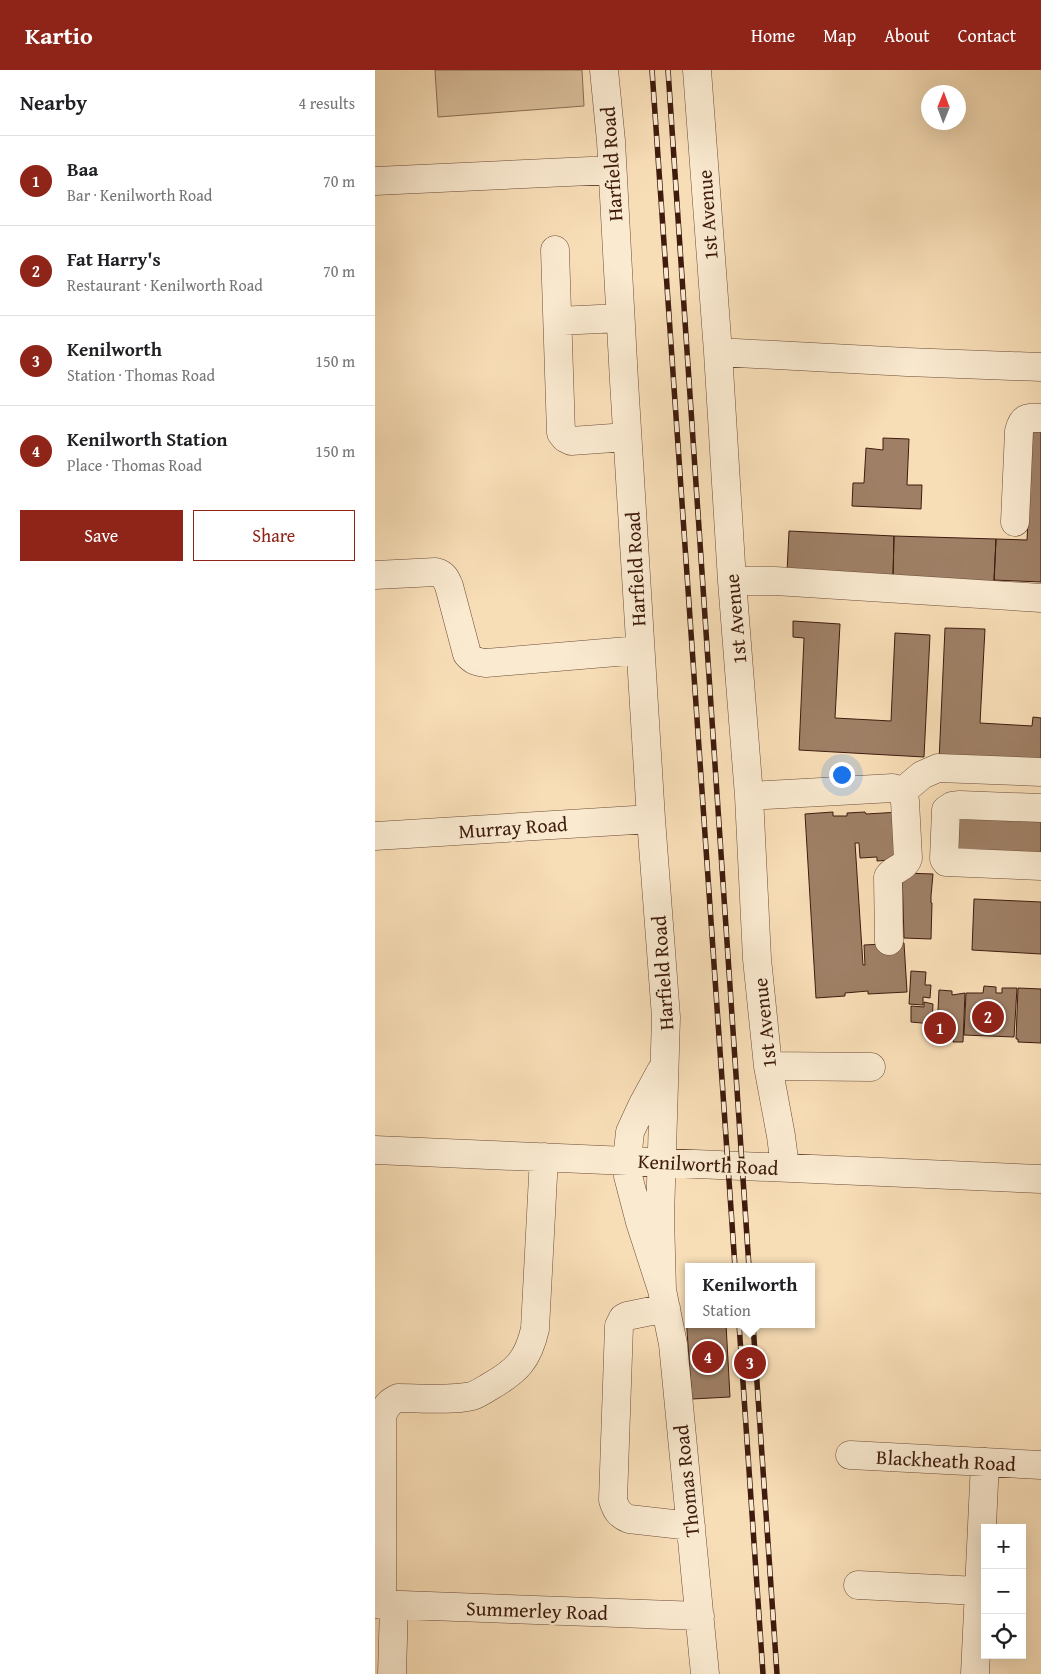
<!DOCTYPE html>
<html lang="en">
<head>
<meta charset="utf-8">
<style>
	:root { --surface:#fff; --page:#f6f6f6; --text:#202124; --muted:#757577; --line:#e0e0e0; --accent:#8f2418 }
	body { margin:0; font-family:"Gentium Book Plus",serif; background:var(--page); color:var(--text) }
	.controls { position:absolute; right:15px; bottom:15px; display:grid; overflow:hidden; border-radius:0px; box-shadow:0 5px 20px #0002 }
	.controls button { width:45px; height:45px; display:grid; place-items:center; padding:0; border:0; border-bottom:1px solid var(--line); background:var(--surface); color:var(--text); font:25px sans-serif }
	.compass { position:absolute; left:546px; top:15px; width:45px; height:45px; border-radius:50%; background:var(--surface); box-shadow:0 5px 20px #0002; rotate:1deg }
	.you { position:absolute; left:466px; top:704px; width:18px; height:18px; margin:-12px; border:4px solid #fff; border-radius:50%; background:#1a73e8; box-shadow:0 0 0 8px #1a73e833 }
	.badge { display:grid; place-items:center; width:32px; height:32px; border-radius:50%; background:var(--accent); color:#fff; font-size:16px; font-weight:700 }
	.pin { position:absolute; translate:-50% -50%; border:2px solid #fff; box-shadow:0 1px 5px #0006 }
	.popup { position:absolute; left:310px; top:1193px; width:130px; height:65px; box-sizing:border-box; display:grid; place-content:center; border-radius:0px; background:var(--surface); filter:drop-shadow(0 1px 4px #0005); font-size:16px; white-space:nowrap; color:var(--muted) }
	.popup b { font-size:19px; color:var(--text) }
	.popup::after { content:''; position:absolute; left:50%; top:100%; margin-left:-10px; border:10px solid transparent; border-top-color:var(--surface) }
	.list { margin:0; padding:0; list-style:none }
	h2 { display:flex; justify-content:space-between; align-items:center; height:65px; margin:0; padding:0 20px; font-size:21px }
	h2 small { font-size:16px; font-weight:400; color:var(--muted) }
	.list li { display:grid; grid-template-columns:32px 1fr auto; gap:15px; align-items:center; box-sizing:border-box; height:90px; padding:0 20px; border-top:1px solid var(--line) }
	.list b { display:block; font-size:19px; white-space:nowrap }
	.list p { margin:0; font-size:16px; white-space:nowrap; color:var(--muted) }
	.list em { font-size:16px; font-style:normal; color:var(--muted) }
	.actions { display:flex; gap:10px; padding:15px 20px }
	.actions a { flex:1; padding:11px 0; border:1px solid var(--accent); border-radius:0px; text-align:center; font-size:18px; color:var(--accent) }
	.actions .main { background:var(--accent); color:#fff }
	.icon { flex:none; width:28px; height:28px; fill:none; stroke:currentColor; stroke-width:2; stroke-linecap:round; stroke-linejoin:round }
	.map { position:relative; flex:none; width:666px; height:1604px; overflow:hidden }
	header { display:flex; align-items:center; gap:30px; box-sizing:border-box; height:70px; padding:0 25px; background:var(--accent); color:#fff }
	header strong { font-size:24px }
	nav { display:flex; gap:28px; margin-inline-start:auto; font-size:18px }
	main { display:flex }
	aside { flex:1; background:var(--surface) }
	.map>svg:first-child { display:block }
</style>
</head>
<body>
<header>
<strong>Kartio</strong>
<nav><a>Home</a><a>Map</a><a>About</a><a>Contact</a></nav>
</header>
<main>
<aside>
<h2>Nearby<small>4 results</small></h2>
<ul class="list">
<li><span class="badge">1</span><div><b>Baa</b><p>Bar · Kenilworth Road</p></div><em>70 m</em></li>
<li><span class="badge">2</span><div><b>Fat Harry's</b><p>Restaurant · Kenilworth Road</p></div><em>70 m</em></li>
<li><span class="badge">3</span><div><b>Kenilworth</b><p>Station · Thomas Road</p></div><em>150 m</em></li>
<li><span class="badge">4</span><div><b>Kenilworth Station</b><p>Place · Thomas Road</p></div><em>150 m</em></li>
</ul>
<div class="actions"><a class="main">Save</a><a>Share</a></div>
</aside>
<div class="map">
<svg width="666" height="1604" viewBox="0 0 666 1604">
	<rect width="100%" height="100%" fill="#f8deb7"/>
	<filter id="stains"><feTurbulence type="fractalNoise" baseFrequency=".004" numOctaves="4"/><feColorMatrix values="0 0 0 0 .2 0 0 0 0 .09 0 0 0 0 .02 0 0 0 .5 -.17"/></filter>
	<radialGradient id="worn" r=".72"><stop offset=".6" stop-color="#630" stop-opacity="0"/><stop offset="1" stop-color="#630" stop-opacity=".3"/></radialGradient>
	<path fill="#d8bd9a" stroke="#8b6c54" d="M 60,0 L 207,0 L 209,36 L 63,47 Z"/>
	<path fill="#9f8066" stroke="#3e1b0e" d="M 658,352 L 666,352 L 666,512 L 619,510 L 621,469 L 652,470 Z
		M 508,368 L 534,369 L 532,415 L 547,415 L 546,439 L 477,436 L 478,413 L 489,413 L 491,378 L 508,380 Z
		M 414,461 L 519,466 L 518,507 L 412,502 Z
		M 519,466 L 621,469 L 619,513 L 518,507 Z
		M 418,551 L 465,554 L 460,648 L 516,651 L 520,563 L 555,565 L 549,687 L 424,680 L 429,568 L 418,567 Z
		M 570,558 L 610,559 L 605,653 L 657,656 L 658,647 L 666,648 L 666,696 L 564,691 Z
		M 458,742 L 458,746 L 472,746 L 472,743 L 490,742 L 491,744 L 525,742 L 528,789 L 502,791 L 502,787 L 485,788 L 484,773 L 480,773 L 488,895 L 490,895 L 489,875 L 529,873 L 532,922 L 493,924 L 493,921 L 470,923 L 470,926 L 441,928 L 430,744 Z
		M 579,742 L 666,746 L 666,786 L 577,781 Z
		M 529,803 L 558,804 L 556,826 L 556,833 L 557,833 L 556,869 L 529,868 L 527,804 Z
		M 599,829 L 666,832 L 666,884 L 597,880 Z
		M 536,901 L 551,902 L 550,915 L 556,915 L 555,928 L 548,927 L 548,935 L 534,934 Z
		M 609,916 L 621,917 L 621,923 L 627,923 L 627,918 L 642,918 L 639,967 L 589,965 L 591,923 L 608,923 Z
		M 643,918 L 666,919 L 666,973 L 643,972 L 643,969 L 641,969 Z
		M 564,920 L 577,921 L 577,925 L 590,923 L 588,972 L 578,972 L 579,961 L 562,960 Z
		M 549,932 L 558,934 L 557,954 L 536,952 L 536,936 L 549,937 Z
		M 311,1247 L 314,1247 L 314,1254 L 351,1254 L 355,1327 L 317,1329 Z"/>
	<g fill="none" stroke-linecap="round" stroke-linejoin="round">
		<defs>
			<path id="minor" d="M 229,0 L 236,71 L 249,311 L 276,749 L 291,947 L 285,1147 L 287,1220
				M 322,0 L 343,282 L 357,511 L 374,726 L 382,889 L 393,996 L 406,1066 L 410,1097
				M 0,111 L 237,100
				M 180,180 L 186,363 L 190,368 L 196,371 L 252,367
				M 183,251 L 245,248
				M 343,282 L 532,292 L 666,297
				M 640,452 L 644,361 C 648,346 652,348 666,348
				M 0,505 L 61,502 C 69,504 71,509 74,516 L 92,584 C 98,591 102,592 111,593 L 265,580
				M 357,511 L 400,511 L 666,528
				M 527,722 L 547,705 L 563,698 L 666,702
				M 374,726 L 518,718 C 526,720 527,723 530,731 L 533,788 C 530,799 518,798 513,807 L 514,871
				M 666,738 L 585,735 L 577,736 L 571,740 L 569,789 L 571,792 L 666,796
				M 0,766 L 276,749
				M 393,996 L 496,997
				M 286,1001 L 267,1036 L 255,1062 L 252,1090 L 253,1106 L 265,1152 L 287,1220 L 298,1274 L 330,1604
				M 0,1080 L 666,1109
				M 291,1238 L 252,1246 L 248,1248 L 244,1256 L 238,1430 C 241,1440 244,1445 254,1449 L 316,1456
				M 475,1385 L 666,1395
				M 483,1515 L 603,1521
				M 0,1534 L 325,1546
				M 7,1535 L 7,1346 C 11,1336 14,1332 23,1328 C 47,1328 74,1331 97,1326 C 103,1324 109,1320 114,1317 C 142,1301 153,1290 160,1259 L 169,1087
				M 17,1604 L 19,1535
				M 600,1604 L 610,1392"/>
		</defs>
		<use href="#minor" stroke="#6c4c38" stroke-width="29"/>
		<use href="#minor" stroke="#faead0" stroke-width="28"/>
		<defs>
			<path id="rail" d="M 277,0 L 360,1197
				M 293,0 L 374,1197
				M 364,1254 L 388,1604
				M 378,1254 L 402,1604"/>
		</defs>
		<use href="#rail" stroke="#3e1b0e" stroke-width="5.5"/>
		<use href="#rail" stroke="#faead0" stroke-width="4" stroke-dasharray="11" stroke-linecap="butt"/>
	</g>
	<g text-anchor="middle" dominant-baseline="central" stroke-width="5" stroke-linejoin="round" paint-order="stroke">
		<g font-size="20" fill="#3e1b0e" stroke="#faead0">
			<text transform="translate(236 94) rotate(-94)">Harfield Road</text>
			<text transform="translate(332 145) rotate(-94)">1st Avenue</text>
			<text transform="translate(260 499) rotate(-93)">Harfield Road</text>
			<text transform="translate(360 549) rotate(-95)">1st Avenue</text>
			<text transform="translate(138 757) rotate(-4)">Murray Road</text>
			<text transform="translate(287 903) rotate(-94)">Harfield Road</text>
			<text transform="translate(389 953) rotate(-96)">1st Avenue</text>
			<text transform="translate(333 1094) rotate(3)">Kenilworth Road</text>
			<text transform="translate(571 1390) rotate(3)">Blackheath Road</text>
			<text transform="translate(311 1411) rotate(-96)">Thomas Road</text>
			<text transform="translate(162 1540) rotate(2)">Summerley Road</text>
		</g>
	</g>
	<rect width="100%" height="100%" filter="url(#stains)"/>
	<rect width="100%" height="100%" fill="url(#worn)"/>
</svg>
<div class="controls">
<button>+</button>
<button>−</button>
<button><svg class="icon" aria-label="locate" viewBox="0 0 24 24"><circle cx="12" cy="12" r="6"/><path d="M12 2v4M12 18v4M2 12h4M18 12h4"/></svg></button>
</div>
<svg class="compass" viewBox="-18 -18 36 36"><path d="M0-13l5 13h-10z" fill="#e53935"/><path d="M0 13l5-13h-10z" fill="#757577"/></svg>
<div class="you"></div>
<div class="pin badge" style="left:565px;top:958px">1</div>
<div class="pin badge" style="left:613px;top:947px">2</div>
<div class="pin badge" style="left:375px;top:1293px">3</div>
<div class="popup"><b>Kenilworth</b>Station</div>
<div class="pin badge" style="left:333px;top:1287px">4</div>
</div>
</main>
</body>
</html>
